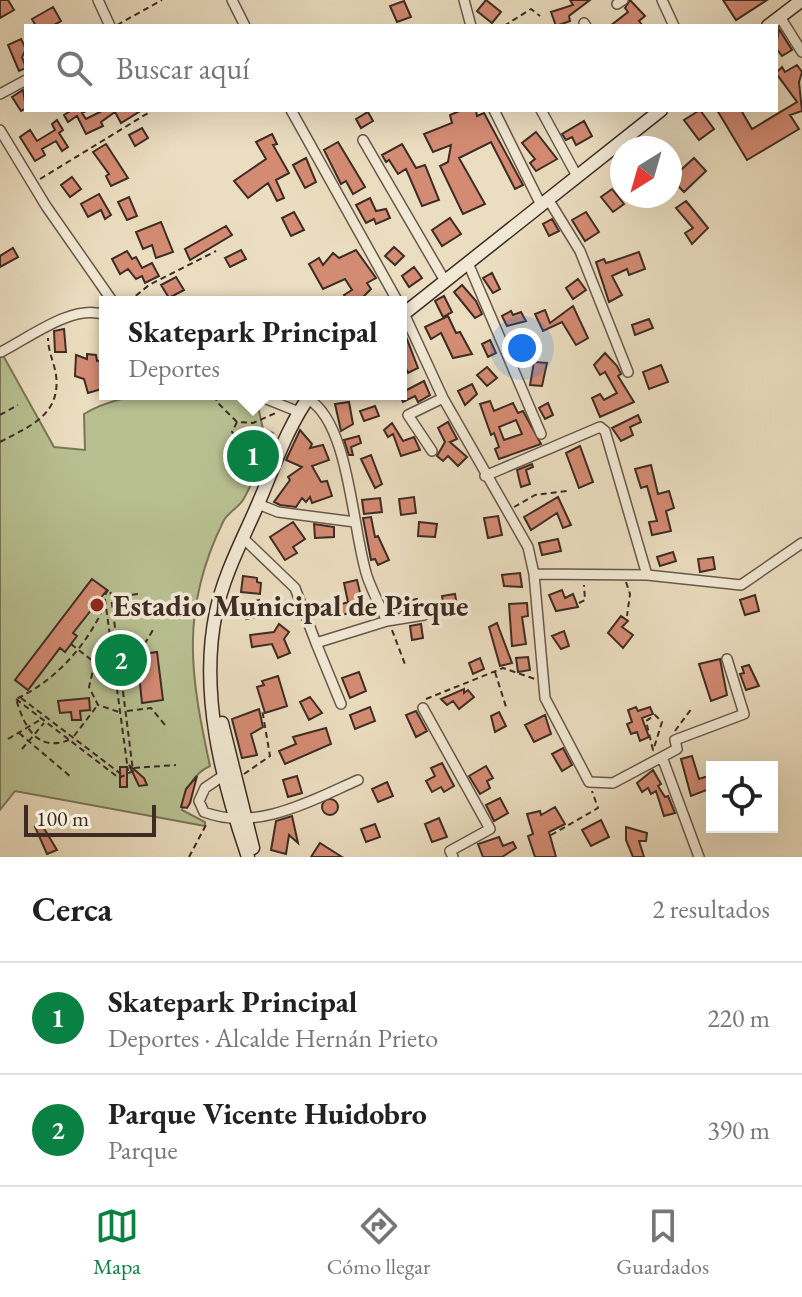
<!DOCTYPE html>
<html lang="es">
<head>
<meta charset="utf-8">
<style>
	:root { --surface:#fff; --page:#f2f2f2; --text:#222; --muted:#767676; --line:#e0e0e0; --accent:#0b8043 }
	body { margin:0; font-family:"EB Garamond",serif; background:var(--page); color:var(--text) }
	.controls { position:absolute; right:24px; bottom:24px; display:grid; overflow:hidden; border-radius:0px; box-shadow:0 8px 32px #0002 }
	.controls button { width:72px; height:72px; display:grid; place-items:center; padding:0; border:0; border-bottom:2px solid var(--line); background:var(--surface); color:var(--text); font:40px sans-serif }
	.compass { position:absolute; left:610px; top:136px; width:72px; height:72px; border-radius:50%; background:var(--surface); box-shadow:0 8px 32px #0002; rotate:217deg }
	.scale { position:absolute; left:24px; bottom:20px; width:132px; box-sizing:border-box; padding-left:8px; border:4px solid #3e2c24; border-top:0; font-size:22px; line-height:28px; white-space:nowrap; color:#3e2c24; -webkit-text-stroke:6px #f2e9d5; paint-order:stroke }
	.you { position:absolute; left:522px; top:348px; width:28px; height:28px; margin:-20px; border:6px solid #fff; border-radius:50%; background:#1a73e8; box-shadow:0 0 0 12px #1a73e833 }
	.badge { display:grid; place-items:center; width:52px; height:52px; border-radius:50%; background:var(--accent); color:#fff; font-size:26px; font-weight:700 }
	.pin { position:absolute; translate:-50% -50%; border:4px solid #fff; box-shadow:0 2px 8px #0006 }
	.popup { position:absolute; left:99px; top:296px; width:308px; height:104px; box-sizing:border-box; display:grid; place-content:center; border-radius:0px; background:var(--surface); filter:drop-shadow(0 2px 6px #0005); font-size:26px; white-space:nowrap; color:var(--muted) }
	.popup b { font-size:30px; color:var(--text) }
	.popup::after { content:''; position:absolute; left:50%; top:100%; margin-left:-16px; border:16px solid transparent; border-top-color:var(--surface) }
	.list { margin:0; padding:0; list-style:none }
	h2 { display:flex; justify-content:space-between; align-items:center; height:104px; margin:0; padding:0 32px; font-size:34px }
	h2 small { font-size:26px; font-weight:400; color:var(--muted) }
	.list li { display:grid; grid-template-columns:52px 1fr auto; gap:24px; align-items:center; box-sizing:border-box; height:112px; padding:0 32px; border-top:2px solid var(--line) }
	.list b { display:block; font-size:30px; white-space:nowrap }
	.list p { margin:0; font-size:26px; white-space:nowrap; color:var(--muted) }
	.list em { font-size:26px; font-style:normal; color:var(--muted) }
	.icon { flex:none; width:44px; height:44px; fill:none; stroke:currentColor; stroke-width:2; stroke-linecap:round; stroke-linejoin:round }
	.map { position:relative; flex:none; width:802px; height:857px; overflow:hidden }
	.search { position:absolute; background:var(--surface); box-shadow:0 8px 32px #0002; left:24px; right:24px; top:24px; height:88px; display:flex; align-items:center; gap:20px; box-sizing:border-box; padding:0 28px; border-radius:0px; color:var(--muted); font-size:30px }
	.sheet { height:328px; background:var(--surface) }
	nav { display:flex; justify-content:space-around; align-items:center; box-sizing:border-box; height:112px; border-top:2px solid var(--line); background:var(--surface); font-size:22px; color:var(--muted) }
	nav a { display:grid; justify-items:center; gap:4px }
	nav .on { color:var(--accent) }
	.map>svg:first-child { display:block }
</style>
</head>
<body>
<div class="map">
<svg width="802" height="857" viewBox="0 0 802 857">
	<rect width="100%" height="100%" fill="#ebddbf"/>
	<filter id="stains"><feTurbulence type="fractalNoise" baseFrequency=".0025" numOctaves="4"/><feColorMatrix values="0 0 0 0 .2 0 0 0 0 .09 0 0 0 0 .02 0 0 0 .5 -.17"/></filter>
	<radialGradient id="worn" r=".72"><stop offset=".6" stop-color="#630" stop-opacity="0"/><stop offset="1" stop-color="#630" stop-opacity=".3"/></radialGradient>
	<path fill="#b8c091" stroke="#7b765a" stroke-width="2" d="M 0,350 L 54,447 L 85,450 L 84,414 C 127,388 210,386 257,402 L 263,429 L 273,433 C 263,455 255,479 243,500 C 237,509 227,513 223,522 C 180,610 190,674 210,766 C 192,774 187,790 182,810 L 205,822 L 205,826 L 15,791 L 0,810 Z"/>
	<path fill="#d48b73" stroke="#3e2c24" stroke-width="2" fill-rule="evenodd" d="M 0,0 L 8,0 L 14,10 L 0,18 Z
		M 486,0 L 501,12 L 492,23 L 477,11 Z
		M 570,0 L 590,0 L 569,16 L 570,21 L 556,26 L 551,12 L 573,5 Z
		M 630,0 L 645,16 L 639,21 L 643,26 L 610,26 L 628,12 L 625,8 Z
		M 723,0 L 767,0 L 736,20 Z
		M 404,1 L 411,17 L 397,22 L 390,6 Z
		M 53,7 L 61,21 L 52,26 L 36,26 L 32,19 Z
		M 779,29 L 792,50 L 782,56 L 776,48 Z
		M 21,39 L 26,49 L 22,57 L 26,68 L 19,71 L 8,45 Z
		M 797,65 L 802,72 L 799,82 L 802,111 L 790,115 L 799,129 L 747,160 L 717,110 L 741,110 L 752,129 L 797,102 L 776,73 L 782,67 L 785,72 Z
		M 23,90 L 26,108 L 21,111 L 12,97 Z
		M 72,110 L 88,110 L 82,113 L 86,119 L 104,110 L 142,110 L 121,123 L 115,112 L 101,122 L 103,126 L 86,134 L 77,116 L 68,122 L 64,115 Z
		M 462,110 L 476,110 L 477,116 L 484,113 L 523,185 L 515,189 L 491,142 L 459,158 L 485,204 L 463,214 L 440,166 L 448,162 L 451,145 L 433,152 L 424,134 L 452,123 L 450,115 Z
		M 700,110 L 714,129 L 699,140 L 684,120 Z
		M 368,112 L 373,121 L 361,128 L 356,119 Z
		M 57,120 L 63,130 L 59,133 L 68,147 L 62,151 L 56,141 L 42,149 L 45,155 L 35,161 L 20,137 L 30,130 L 37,141 L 55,130 L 52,124 Z
		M 584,121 L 592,136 L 576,145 L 572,137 L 566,140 L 562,134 Z
		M 142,128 L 148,138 L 135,146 L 129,135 Z
		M 536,132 L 557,159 L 536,171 L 530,163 L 535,159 L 522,143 Z
		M 272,134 L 277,144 L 273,145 L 289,173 L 276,180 L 284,198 L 277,201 L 268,183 L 248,198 L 234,181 L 266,159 L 256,142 Z
		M 338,142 L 365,187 L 353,194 L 346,181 L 341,184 L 324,150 Z
		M 106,144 L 128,178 L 111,186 L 106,176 L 109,174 L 93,152 Z
		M 402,144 L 416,168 L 425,165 L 439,200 L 422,206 L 406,169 L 398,174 L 389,160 L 386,162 L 382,155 Z
		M 306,158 L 316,182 L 305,188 L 293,165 Z
		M 694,158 L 706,171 L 684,192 L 671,179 Z
		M 72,177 L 81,189 L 70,197 L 61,185 Z
		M 612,189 L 624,204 L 613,212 L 601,197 Z
		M 99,194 L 111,215 L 105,219 L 101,210 L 88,217 L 81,204 Z
		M 129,197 L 137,216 L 127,220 L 118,202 Z
		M 370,198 L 376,211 L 386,209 L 390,218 L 376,224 L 374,219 L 366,223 L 356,205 Z
		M 686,201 L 708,228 L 692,244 L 685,233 L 693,228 L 676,208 Z
		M 294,212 L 304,230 L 291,236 L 282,218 Z
		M 586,212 L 599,232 L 585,241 L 572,220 Z
		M 450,218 L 461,234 L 442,246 L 432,230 Z
		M 552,219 L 559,231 L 549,236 L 543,224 Z
		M 161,222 L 173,252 L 156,258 L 152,245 L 143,249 L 136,232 Z
		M 226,226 L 232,235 L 190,260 L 185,249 Z
		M 394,247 L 404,256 L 395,265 L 385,256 Z
		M 13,248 L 18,257 L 0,267 L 0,256 Z
		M 241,250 L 246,259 L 230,267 L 225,258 Z
		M 356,250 L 376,278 L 367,283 L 371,289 L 363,297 L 367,302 L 348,302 L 344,295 L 352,290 L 345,279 L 323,289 L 309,264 L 319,258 L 323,265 L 333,253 L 339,258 Z
		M 127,251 L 132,259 L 136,257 L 142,268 L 152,263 L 159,276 L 145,283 L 142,276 L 136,279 L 128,269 L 120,274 L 112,259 Z
		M 639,252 L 645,269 L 629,275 L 627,269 L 612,276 L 622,295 L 609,302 L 596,262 L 604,259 L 606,263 L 613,261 Z
		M 414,267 L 422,278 L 409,287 L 402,276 Z
		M 492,273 L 500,289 L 493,293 L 483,278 Z
		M 176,277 L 184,290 L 169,298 L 161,285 Z
		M 578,279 L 586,290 L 573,299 L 566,288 Z
		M 462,285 L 476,301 L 482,314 L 475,318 L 454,292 Z
		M 444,296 L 452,312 L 443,317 L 435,301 Z
		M 573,306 L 588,338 L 576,345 L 562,322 L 543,331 L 535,314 L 545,310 L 550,323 Z
		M 511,311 L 513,315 L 521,312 L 526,321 L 507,326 L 502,316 Z
		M 448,316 L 456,333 L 460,332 L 472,354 L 453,358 L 441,333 L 431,339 L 425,327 Z
		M 649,319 L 653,328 L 635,335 L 632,325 Z
		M 64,329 L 66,352 L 55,352 L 54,331 Z
		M 405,334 L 418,368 L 408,373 L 401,358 L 401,335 Z
		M 490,340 L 496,353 L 488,357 L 482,344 Z
		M 605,353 L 617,366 L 621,374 L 618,376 L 634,402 L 600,417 L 592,398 L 600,394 L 604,400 L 617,393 L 605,372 L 600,375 L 594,365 Z
		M 87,354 L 96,355 L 97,361 L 105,360 L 105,388 L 88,393 L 84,379 L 75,376 L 76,355 L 87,359 Z
		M 534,362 L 547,363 L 542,386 L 530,385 Z
		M 661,365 L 668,382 L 649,389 L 643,372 Z
		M 487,367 L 497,378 L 487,386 L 477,375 Z
		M 424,381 L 430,395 L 418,402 L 415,396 L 403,402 L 399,394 Z
		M 472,384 L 477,394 L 465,405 L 458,391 Z
		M 490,401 L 494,411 L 513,403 L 518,413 L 523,411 L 541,444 L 499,459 L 495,449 L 499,447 L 494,433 L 491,435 L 480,404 ZM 516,420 L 522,434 L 504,440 L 499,427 Z
		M 349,402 L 353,424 L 341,431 L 335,404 Z
		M 548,403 L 553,415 L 545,419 L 539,408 Z
		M 375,406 L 379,416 L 364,421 L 360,411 Z
		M 638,415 L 641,422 L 630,427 L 633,435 L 621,441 L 612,428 Z
		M 448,422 L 457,439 L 450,442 L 467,457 L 458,466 L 448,456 L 443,461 L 437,456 L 445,442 L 438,428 Z
		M 392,423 L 403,441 L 414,437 L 420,450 L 401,456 L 393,434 L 388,437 L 384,430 Z
		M 300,430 L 312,444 L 310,448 L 323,445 L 329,460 L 312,466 L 321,482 L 327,481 L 332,496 L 312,503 L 310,497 L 306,502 L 302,498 L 296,507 L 280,505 L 274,502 L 290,480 L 288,477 L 302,467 L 286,460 Z
		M 359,436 L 361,443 L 351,447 L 353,455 L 349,455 L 344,440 Z
		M 580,446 L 593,482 L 579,488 L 566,453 Z
		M 371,455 L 382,484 L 375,488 L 361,459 Z
		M 532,464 L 533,467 L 526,470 L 530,484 L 521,487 L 517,470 Z
		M 651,465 L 658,494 L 669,491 L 674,508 L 666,511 L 671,531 L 652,535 L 649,522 L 657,521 L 647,486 L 641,488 L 635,469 Z
		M 414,497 L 416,513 L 401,515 L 399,499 Z
		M 558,497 L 571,525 L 563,528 L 557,513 L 531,530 L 524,517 Z
		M 380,498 L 382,512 L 364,514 L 362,500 Z
		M 498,516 L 502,535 L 488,538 L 484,518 Z
		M 371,517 L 375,537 L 378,536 L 389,560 L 378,565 L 375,559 L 371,560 L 363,518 Z
		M 293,522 L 305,539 L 293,547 L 297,553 L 285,560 L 270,537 Z
		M 419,522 L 437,524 L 435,537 L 418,536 Z
		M 314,524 L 334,527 L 334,537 L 315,538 Z
		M 558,539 L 561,551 L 542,555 L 539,543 Z
		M 673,552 L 676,561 L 660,566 L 657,557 Z
		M 713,557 L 715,569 L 700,572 L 698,559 Z
		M 520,573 L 522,587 L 504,586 L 502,575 Z
		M 243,576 L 257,578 L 257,582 L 261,583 L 260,594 L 241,592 Z
		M 92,579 L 107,590 L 73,633 L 77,636 L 65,652 L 60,648 L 28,690 L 15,680 Z
		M 357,580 L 363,605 L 360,610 L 342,615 L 339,605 L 348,602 L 344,583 Z
		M 562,590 L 565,598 L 573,594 L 578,607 L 556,611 L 549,595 Z
		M 455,594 L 457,606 L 444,608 L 442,596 Z
		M 755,595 L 759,611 L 745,615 L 740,600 Z
		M 417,599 L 419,608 L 395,612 L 393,604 Z
		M 259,600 L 259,605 L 268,603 L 271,614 L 246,619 L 243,604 Z
		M 527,603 L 528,616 L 522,617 L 526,644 L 512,646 L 509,604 Z
		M 621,616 L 628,621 L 622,627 L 633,635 L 623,648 L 608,633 Z
		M 497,623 L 512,663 L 500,666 L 489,627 Z
		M 279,624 L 289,632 L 284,639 L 290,653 L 278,658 L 272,644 L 252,647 L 250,635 L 274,632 Z
		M 421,624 L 423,638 L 412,640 L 410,626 Z
		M 564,631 L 569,646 L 561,649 L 552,636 Z
		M 157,652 L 163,700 L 142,703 L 137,655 Z
		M 528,657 L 530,670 L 518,672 L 516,658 Z
		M 480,658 L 484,669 L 473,674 L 469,663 Z
		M 720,659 L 727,695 L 711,701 L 699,664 Z
		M 749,665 L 759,686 L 746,690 L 740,674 L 744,673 L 742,667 Z
		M 359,672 L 366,691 L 350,698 L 342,678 Z
		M 278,676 L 287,706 L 265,713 L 257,687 L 264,685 L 262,681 Z
		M 464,689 L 464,693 L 468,690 L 474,697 L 459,709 L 453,701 L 447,705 L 441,699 Z
		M 310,697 L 322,713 L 309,720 L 300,702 Z
		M 89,698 L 90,710 L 80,711 L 81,720 L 72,720 L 71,712 L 60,713 L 58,701 Z
		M 370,707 L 375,721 L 355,729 L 350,715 Z
		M 636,707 L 638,711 L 650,707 L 653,714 L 642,718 L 649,737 L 640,741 L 637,732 L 631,734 L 627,724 L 632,722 L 628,710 Z
		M 259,709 L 263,727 L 251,734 L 257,755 L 242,758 L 232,719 Z
		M 416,711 L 427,731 L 416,737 L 406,715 Z
		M 499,712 L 506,726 L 495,732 L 491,716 Z
		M 545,715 L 551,734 L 534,742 L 525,725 Z
		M 326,728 L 331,744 L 285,764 L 279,751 L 296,744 L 293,737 Z
		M 563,748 L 572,765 L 562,771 L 552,754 Z
		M 692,756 L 699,779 L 708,776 L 712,788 L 691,796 L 681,759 Z
		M 442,763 L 454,786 L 444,792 L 441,787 L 432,792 L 426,781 L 435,776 L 431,768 Z
		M 129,765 L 144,778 L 147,785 L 139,786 Z
		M 486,766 L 493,778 L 487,781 L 490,788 L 480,794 L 469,776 Z
		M 120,767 L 127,767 L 127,787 L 120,787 Z
		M 653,770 L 661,784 L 658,786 L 665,797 L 668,796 L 675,813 L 664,816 L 656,791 L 651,794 L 648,788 L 642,792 L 637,783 Z
		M 197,776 L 190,803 L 187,808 L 181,807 L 186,789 Z
		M 297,776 L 302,793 L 288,797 L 283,780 Z
		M 387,782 L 393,796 L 378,802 L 372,789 Z
		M 500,798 L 508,813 L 494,821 L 486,805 Z
		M322 807a8 8 0 1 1 16 0a8 8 0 1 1-16 0Z
		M 555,807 L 565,824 L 549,832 L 556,857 L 535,857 L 528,836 L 533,834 L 527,814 L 540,811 L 541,815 Z
		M 292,816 L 298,843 L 289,835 L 286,854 L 271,850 L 276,821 Z
		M 439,818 L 447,837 L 432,842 L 425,824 Z
		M 601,820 L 609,837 L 591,846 L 582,830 Z
		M 375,824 L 380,837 L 366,842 L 361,829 Z
		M 42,825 L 57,850 L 47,854 L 35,827 Z
		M 626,827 L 647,833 L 646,841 L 639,841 L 644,857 L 633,857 L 626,840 Z
		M 499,837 L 503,846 L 513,842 L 516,848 L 502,857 L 483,857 L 478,844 Z
		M 320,843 L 342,857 L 311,857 Z"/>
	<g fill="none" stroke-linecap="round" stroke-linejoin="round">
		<defs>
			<path id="street" d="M 98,0 L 110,26
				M 232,0 L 245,26
				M 464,0 L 471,26
				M 662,0 L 674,26
				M 617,4 L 623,0
				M 780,17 L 802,52
				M 584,23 L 586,26
				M 0,94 L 26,80
				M 291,110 L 398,302
				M 494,110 L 541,205
				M 541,110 L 577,176
				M 0,130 L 46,206 L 113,302
				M 363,140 L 445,281
				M 548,199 L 580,251 L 628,372
				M 468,263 L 541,434
				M 401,307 L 443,398 L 528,547 L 534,574 L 545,698 L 589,782 L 613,783 L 677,749 L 675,740 L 744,714 L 727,659
				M 1,352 C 29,338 73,303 105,315
				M 254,394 L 299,412
				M 308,399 C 350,423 352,530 367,576 C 372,591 380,606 387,621
				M 432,451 L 408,415 L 443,398
				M 485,476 L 600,427 L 605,431 L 647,575
				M 258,504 L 278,512 L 355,522
				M 243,538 L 295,588 L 316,643 L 387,621 L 424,615
				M 534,574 L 647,575 L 741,585 L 802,543
				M 316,643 L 341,704
				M 423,708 L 490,829 L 450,851 L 453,857
				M 662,757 L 699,857
				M 227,773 L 205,788 L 199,801 L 204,812 C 256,832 310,801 358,780"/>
			<path id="secondary" d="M 768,26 L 802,0
				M 401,316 L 661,110
				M 222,723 L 253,848
				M 248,857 C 222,781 199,693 216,612 C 224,574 243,539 258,504 C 274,467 287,427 311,394"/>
		</defs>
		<use href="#street" stroke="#69584b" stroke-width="12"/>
		<use href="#secondary" stroke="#3e2c24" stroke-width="15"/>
		<path stroke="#3e2c24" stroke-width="2" stroke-dasharray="6 4" stroke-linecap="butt" d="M 117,25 L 162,0
			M 504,26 L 531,9 L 540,16
			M 40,179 L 153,110
			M 655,202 L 657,196
			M 128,302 L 149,285 L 216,251
			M 218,395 L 216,401 L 237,422 L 253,423 L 278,412
			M 0,415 L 18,405
			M 237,422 L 232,432 L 238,438 L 248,433 L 246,424
			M 247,436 L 251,443
			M 0,442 C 30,426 61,415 56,375 C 54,362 48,351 48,338
			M 235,454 L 237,439
			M 514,507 L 535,495 L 567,491
			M 626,582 L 630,594 L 627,616
			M 112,597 L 138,594
			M 105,599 L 128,771
			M 579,603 L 585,600 L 584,585
			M 229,610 L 240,609
			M 392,630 L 406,667
			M 71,644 L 94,662
			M 111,652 L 95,662 L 89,687 L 98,705 L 119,712
			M 118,652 L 141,650 L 153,630
			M 495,672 L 507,710
			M 121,681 L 139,679
			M 21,698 L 121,774
			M 16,699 L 119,778 L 133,771 L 110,588
			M 426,699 L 503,668 L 535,679
			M 127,711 L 151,708 L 165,725
			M 675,731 L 692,708
			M 19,733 L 71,777
			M 74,736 L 97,706
			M 8,739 L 40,720
			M 69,740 C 36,753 24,725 16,699 C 51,683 81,652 99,617 C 104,608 102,597 109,589
			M 22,749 L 44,723
			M 653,750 L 646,721 L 655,715 L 662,722 L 653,751
			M 134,768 L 176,765
			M 244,774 L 270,756 L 262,709
			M 551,835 L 598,808 L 592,791
			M 189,857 L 207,823"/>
		<use href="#street" stroke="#f2e9d5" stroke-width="9"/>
		<use href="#secondary" stroke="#f2e9d5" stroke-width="12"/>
	</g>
	<circle fill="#8f2418" stroke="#f2e9d5" stroke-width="3" cx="97" cy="605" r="8"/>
	<g text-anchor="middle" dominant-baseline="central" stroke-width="7" stroke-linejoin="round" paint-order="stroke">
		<g font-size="30" font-weight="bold" fill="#3e2c24" stroke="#f2e9d5" text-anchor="start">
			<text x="113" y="605">Estadio Municipal de Pirque</text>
		</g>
	</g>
	<rect width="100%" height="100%" filter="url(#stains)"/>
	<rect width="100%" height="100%" fill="url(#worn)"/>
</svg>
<div class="controls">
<button><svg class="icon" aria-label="locate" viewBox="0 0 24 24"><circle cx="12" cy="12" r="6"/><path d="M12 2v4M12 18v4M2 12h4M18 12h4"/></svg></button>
</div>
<svg class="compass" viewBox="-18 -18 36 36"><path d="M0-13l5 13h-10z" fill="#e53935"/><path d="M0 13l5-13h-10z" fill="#767676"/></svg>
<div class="scale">100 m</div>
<div class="you"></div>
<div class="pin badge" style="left:253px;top:456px">1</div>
<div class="popup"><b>Skatepark Principal</b>Deportes</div>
<div class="pin badge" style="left:121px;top:660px">2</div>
<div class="search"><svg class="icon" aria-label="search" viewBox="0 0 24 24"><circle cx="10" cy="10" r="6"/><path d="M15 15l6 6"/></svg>Buscar aquí</div>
</div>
<section class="sheet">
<h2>Cerca<small>2 resultados</small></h2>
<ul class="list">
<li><span class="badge">1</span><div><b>Skatepark Principal</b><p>Deportes · Alcalde Hernán Prieto</p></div><em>220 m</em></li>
<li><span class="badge">2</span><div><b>Parque Vicente Huidobro</b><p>Parque</p></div><em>390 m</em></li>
</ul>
</section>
<nav>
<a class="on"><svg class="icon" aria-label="map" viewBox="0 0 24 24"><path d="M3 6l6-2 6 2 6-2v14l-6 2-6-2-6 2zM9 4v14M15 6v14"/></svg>Mapa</a>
<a><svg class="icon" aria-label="directions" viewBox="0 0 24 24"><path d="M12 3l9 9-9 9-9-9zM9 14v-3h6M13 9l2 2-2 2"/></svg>Cómo llegar</a>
<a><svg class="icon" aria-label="saved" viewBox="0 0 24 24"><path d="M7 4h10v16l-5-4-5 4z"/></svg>Guardados</a>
</nav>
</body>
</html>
